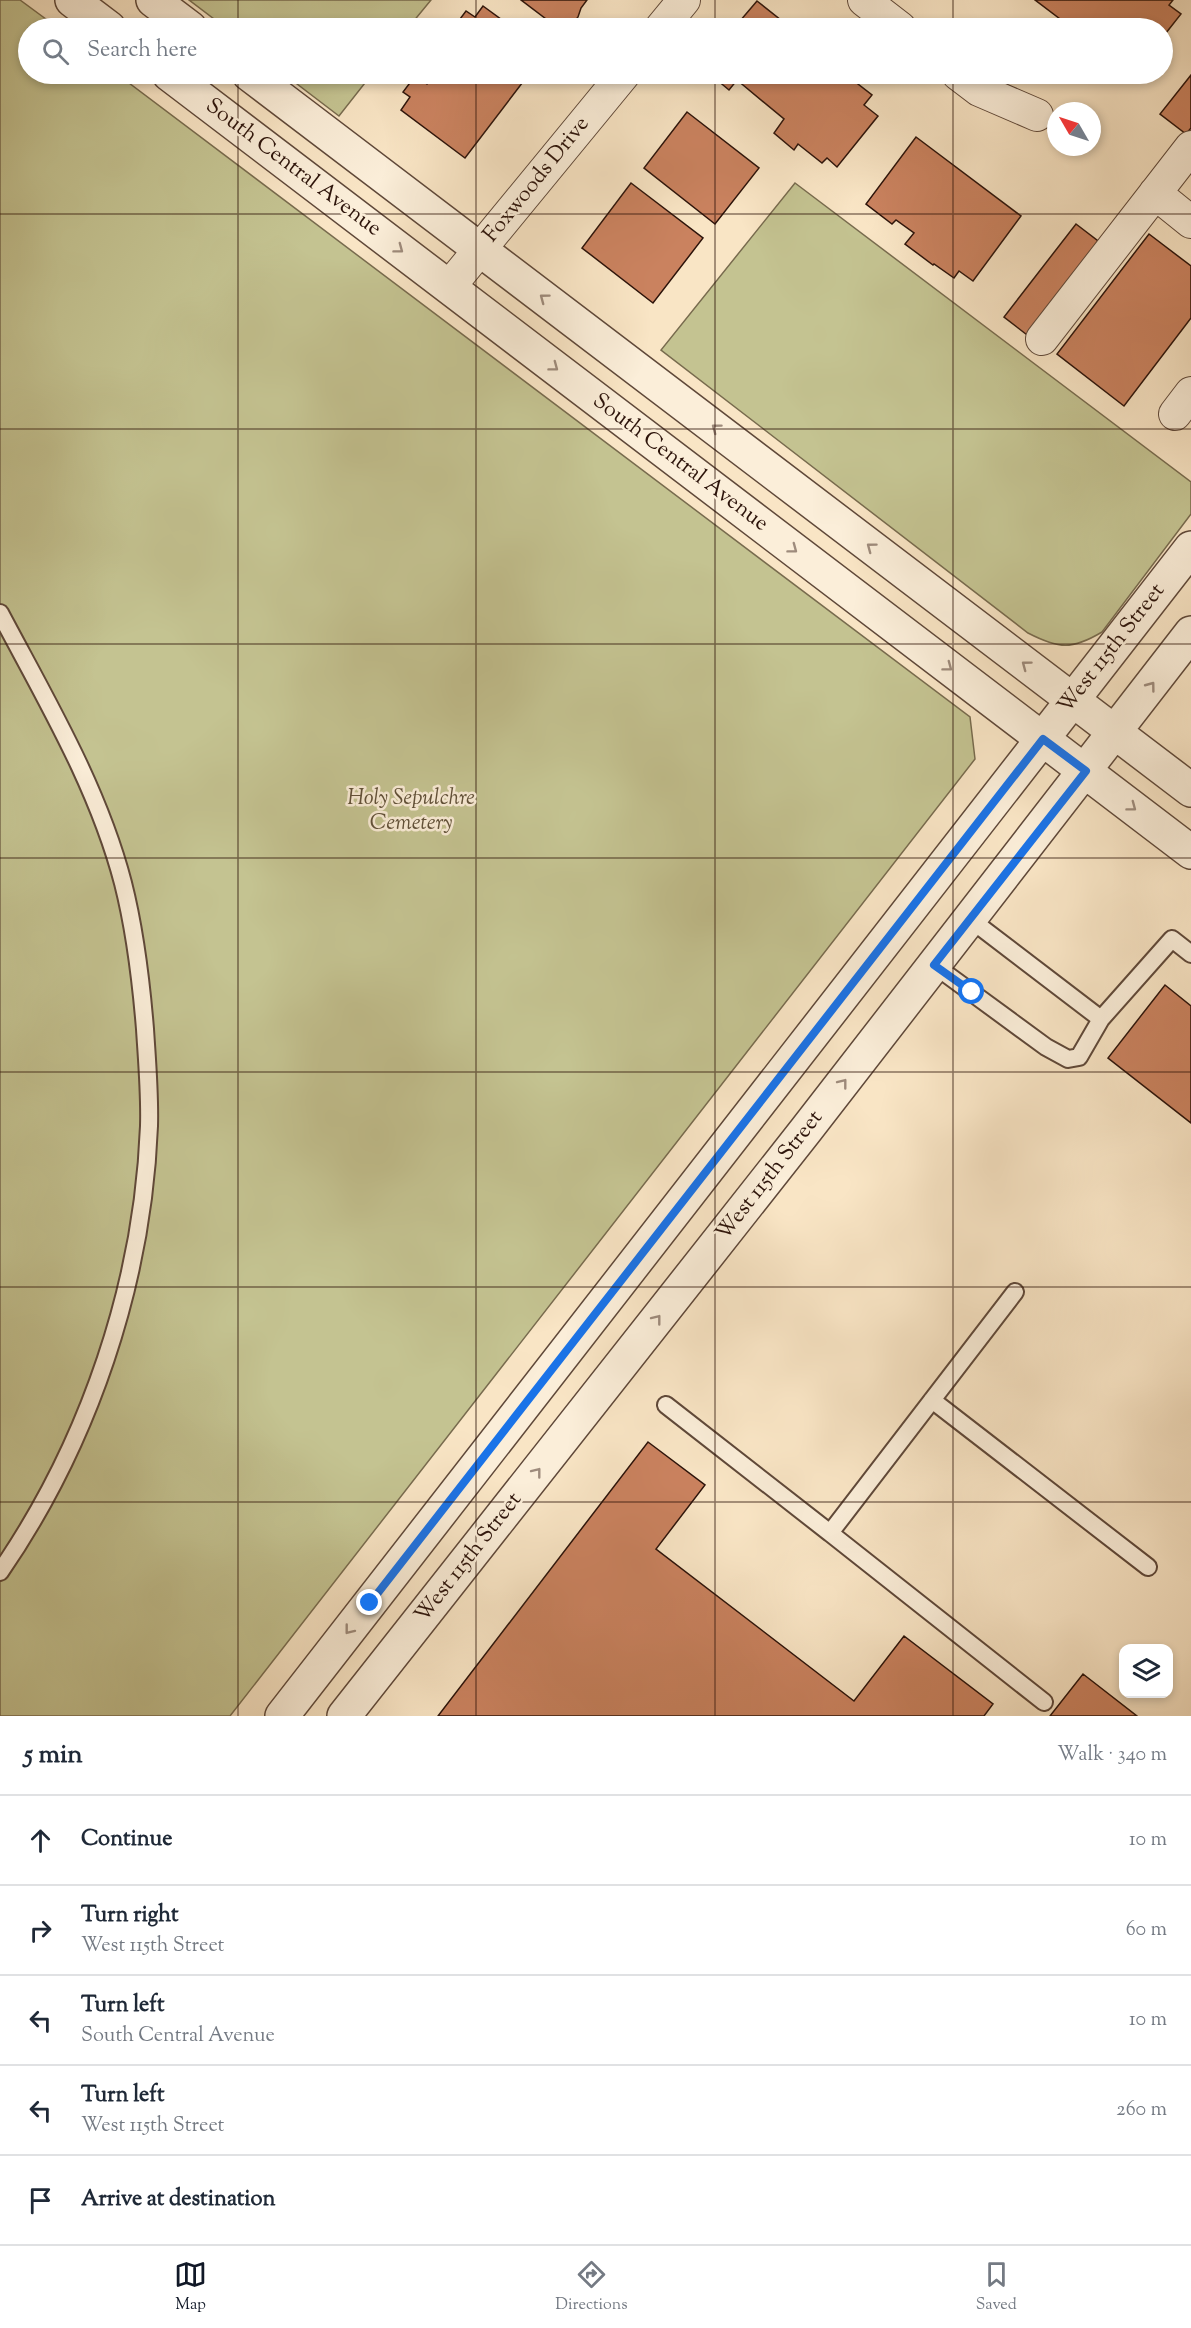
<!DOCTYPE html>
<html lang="en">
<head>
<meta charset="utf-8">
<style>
	:root { --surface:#fff; --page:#f2f2f3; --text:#1f2937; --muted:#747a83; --line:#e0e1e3; --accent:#111827 }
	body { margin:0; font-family:"Sorts Mill Goudy",serif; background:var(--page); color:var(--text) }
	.controls { position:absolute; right:18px; bottom:18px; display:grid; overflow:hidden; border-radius:12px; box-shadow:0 3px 9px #0003 }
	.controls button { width:54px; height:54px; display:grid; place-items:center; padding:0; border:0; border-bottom:2px solid var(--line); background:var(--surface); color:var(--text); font:30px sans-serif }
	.compass { position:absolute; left:1047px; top:102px; width:54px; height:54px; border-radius:50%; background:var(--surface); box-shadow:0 3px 9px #0003; rotate:309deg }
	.stop { position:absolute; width:18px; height:18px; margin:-14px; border:4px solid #1a73e8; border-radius:50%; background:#fff }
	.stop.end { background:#1a73e8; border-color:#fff; box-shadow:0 2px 6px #0008 }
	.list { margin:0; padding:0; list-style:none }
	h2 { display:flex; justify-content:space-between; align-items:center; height:78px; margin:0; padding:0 24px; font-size:26px }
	h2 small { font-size:20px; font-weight:400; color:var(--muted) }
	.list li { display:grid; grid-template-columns:39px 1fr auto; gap:18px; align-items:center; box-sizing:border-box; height:90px; padding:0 24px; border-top:2px solid var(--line) }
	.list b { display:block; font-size:22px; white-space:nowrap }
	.list p { margin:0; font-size:20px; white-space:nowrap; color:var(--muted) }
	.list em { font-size:20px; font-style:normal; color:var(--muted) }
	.icon { flex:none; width:33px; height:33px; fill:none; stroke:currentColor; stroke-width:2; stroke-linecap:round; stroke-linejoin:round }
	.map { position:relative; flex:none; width:1191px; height:1716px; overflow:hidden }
	.search { position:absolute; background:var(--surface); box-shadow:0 3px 9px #0003; left:18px; right:18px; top:18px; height:66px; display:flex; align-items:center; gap:15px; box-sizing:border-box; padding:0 21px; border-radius:33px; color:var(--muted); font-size:22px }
	.sheet { height:528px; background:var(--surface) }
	nav { display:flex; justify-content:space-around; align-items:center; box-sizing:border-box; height:84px; border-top:2px solid var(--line); background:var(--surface); font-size:16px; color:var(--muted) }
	nav a { display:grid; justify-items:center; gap:3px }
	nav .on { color:var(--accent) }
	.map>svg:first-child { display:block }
</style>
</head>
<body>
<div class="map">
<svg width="1191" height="1716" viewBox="0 0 1191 1716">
	<rect width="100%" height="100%" fill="#f9e5c5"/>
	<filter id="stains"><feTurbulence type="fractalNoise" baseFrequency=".00333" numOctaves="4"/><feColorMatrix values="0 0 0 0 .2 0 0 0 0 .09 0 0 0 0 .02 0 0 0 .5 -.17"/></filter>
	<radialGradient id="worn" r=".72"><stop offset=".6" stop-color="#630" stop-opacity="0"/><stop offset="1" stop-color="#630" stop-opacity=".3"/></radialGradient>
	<path fill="#c4c391" stroke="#786b4e" stroke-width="1.5" d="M 0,0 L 20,0 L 58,28 L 28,28 L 28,74 L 117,74 L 970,717 L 975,759 L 230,1716 L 0,1716 Z
		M 189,0 L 431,0 L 408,28 L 226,28 Z
		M 284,74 L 372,74 L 339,116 Z
		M 795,183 L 1191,482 L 1191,514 L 1102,632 C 1072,650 1059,649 1028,633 L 661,350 Z"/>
	<path fill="#ca825f" stroke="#2c130a" stroke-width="1.5" d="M 521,0 L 587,0 L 581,8 L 578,17 L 569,28 L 558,28 Z
		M 1035,0 L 1173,0 L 1169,5 L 1181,14 L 1162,38 L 1162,28 L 1072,28 Z
		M 757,1 L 791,28 L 734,28 Z
		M 483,6 L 513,28 L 454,27 L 466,11 L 475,17 Z
		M 435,74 L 529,74 L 465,158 L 401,110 L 410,97 L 403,92 L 415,76 L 427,84 Z
		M 710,74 L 845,74 L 872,95 L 864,105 L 878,116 L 837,167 L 827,158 L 822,163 L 798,144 L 794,150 L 774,133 L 784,119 L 737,80 L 729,90 Z
		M 1191,75 L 1191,128 L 1186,134 L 1160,114 Z
		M 687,112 L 759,168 L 715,224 L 644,168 Z
		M 916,137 L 1021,216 L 973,281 L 959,271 L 954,278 L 934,264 L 933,265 L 905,244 L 914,233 L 896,220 L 892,224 L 866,204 Z
		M 631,183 L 703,238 L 653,303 L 582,248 Z
		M 1076,224 L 1102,244 L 1031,338 L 1004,317 Z
		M 1149,234 L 1191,266 L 1191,318 L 1124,406 L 1057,354 Z
		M 1165,985 L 1191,1006 L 1191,1123 L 1108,1058 Z
		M 648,1442 L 705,1485 L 656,1549 L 854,1701 L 904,1636 L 993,1704 L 984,1716 L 438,1716 Z
		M 1083,1674 L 1137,1716 L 1050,1716 Z"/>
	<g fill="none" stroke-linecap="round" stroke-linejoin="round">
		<defs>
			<path id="service" d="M 0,613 C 46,700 98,787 123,883 C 135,930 141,980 145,1029 C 147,1061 150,1094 149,1126 C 143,1283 89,1443 0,1572
				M 970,919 L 1101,1019 L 1172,939 L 1191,954
				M 934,965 L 1046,1047 L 1068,1059 L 1079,1057 L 1101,1019
				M 1015,1292 L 830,1533 L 1044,1702
				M 932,1400 L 1148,1567
				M 666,1405 L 830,1533"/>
			<path id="minor" d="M 864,0 L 900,28
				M 661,28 L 684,0
				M 958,74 L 979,90 L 1037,115
				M 1155,193 L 1191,222
				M 449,287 L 624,74
				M 1042,339 L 1191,147
				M 1175,414 L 1191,393"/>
			<path id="tertiary" d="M 72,0 L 109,28
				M 153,0 L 190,28
				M 169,74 L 1191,852
				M 249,74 L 1191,790
				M 282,1716 L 1191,548
				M 344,1716 L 806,1130 L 1191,633"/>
		</defs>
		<use href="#service" stroke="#5f4839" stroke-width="20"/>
		<use href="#minor" stroke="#5f4839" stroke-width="34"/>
		<use href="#tertiary" stroke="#5f4839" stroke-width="36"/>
		<use href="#service" stroke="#fbeed9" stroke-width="16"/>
		<use href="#minor" stroke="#fbeed9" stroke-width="32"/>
		<use href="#tertiary" stroke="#fbeed9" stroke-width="33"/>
	</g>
	<defs><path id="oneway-chevron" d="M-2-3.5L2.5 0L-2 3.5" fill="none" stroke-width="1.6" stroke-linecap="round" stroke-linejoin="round" transform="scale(1.5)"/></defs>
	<g stroke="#9e8b7c">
		<use href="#oneway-chevron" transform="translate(399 249) rotate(37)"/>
		<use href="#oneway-chevron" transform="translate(544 298) rotate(-143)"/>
		<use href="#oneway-chevron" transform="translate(554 367) rotate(37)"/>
		<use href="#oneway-chevron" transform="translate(716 428) rotate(-143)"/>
		<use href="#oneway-chevron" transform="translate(871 547) rotate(-143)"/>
		<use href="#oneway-chevron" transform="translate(793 549) rotate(37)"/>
		<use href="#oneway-chevron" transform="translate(1026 665) rotate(-143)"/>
		<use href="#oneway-chevron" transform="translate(948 667) rotate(37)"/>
		<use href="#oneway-chevron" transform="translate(1151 686) rotate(-53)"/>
		<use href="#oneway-chevron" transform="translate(1132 807) rotate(37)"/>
		<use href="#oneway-chevron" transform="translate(843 1083) rotate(-52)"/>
		<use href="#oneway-chevron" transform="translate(657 1319) rotate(-52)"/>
		<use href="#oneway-chevron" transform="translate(537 1472) rotate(-52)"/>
		<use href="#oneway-chevron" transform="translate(349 1630) rotate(128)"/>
	</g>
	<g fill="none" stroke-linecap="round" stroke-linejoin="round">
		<path stroke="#1a73e8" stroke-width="8" d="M 370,1603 L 1043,739 L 1086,771 L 934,965 L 972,992"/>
	</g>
	<path fill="none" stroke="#2c130a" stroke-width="1.5" stroke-opacity="0.55" d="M 238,0 L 238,28M 476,0 L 476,28M 715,0 L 715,28M 953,0 L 953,28M 238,74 L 238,1716M 476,74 L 476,1716M 715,74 L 715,1716M 953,74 L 953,1716M 0,214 L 1191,214M 0,429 L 1191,429M 0,644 L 1191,644M 0,858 L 1191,858M 0,1072 L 1191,1072M 0,1287 L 1191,1287M 0,1502 L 1191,1502"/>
	<g text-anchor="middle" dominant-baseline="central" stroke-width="5" stroke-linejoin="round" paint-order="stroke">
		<g font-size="22" fill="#2c130a" stroke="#fbeed9">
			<text transform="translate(293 168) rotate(37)">South Central Avenue</text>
			<text transform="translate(537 180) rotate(-51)">Foxwoods Drive</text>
			<text transform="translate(680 463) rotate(37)">South Central Avenue</text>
			<text transform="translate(1112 649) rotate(-52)">West 115th Street</text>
			<text transform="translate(770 1176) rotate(-52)">West 115th Street</text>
			<text transform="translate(469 1558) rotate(-52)">West 115th Street</text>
		</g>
		<g font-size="22" font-style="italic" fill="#615139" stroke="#fbeed9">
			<text x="411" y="799">Holy Sepulchre<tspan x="411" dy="25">Cemetery</tspan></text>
		</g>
	</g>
	<rect width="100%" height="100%" filter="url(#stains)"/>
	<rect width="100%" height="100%" fill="url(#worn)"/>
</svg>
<div class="controls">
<button><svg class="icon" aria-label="layers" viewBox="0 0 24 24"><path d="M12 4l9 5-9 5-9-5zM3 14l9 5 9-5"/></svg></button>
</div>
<svg class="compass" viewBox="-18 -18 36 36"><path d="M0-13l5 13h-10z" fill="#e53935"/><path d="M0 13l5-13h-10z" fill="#747a83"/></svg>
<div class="stop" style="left:972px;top:992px"></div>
<div class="stop end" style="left:370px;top:1603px"></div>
<div class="search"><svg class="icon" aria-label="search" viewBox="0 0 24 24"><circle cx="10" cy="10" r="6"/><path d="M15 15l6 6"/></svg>Search here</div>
</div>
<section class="sheet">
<h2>5 min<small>Walk · 340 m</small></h2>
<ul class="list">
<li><svg class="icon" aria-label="ahead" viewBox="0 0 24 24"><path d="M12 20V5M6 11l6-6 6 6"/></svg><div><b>Continue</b></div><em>10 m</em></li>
<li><svg class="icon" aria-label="right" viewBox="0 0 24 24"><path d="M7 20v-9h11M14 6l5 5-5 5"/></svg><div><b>Turn right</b><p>West 115th Street</p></div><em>60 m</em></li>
<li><svg class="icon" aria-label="left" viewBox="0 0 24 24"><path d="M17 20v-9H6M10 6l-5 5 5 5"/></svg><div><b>Turn left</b><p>South Central Avenue</p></div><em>10 m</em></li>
<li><svg class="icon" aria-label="left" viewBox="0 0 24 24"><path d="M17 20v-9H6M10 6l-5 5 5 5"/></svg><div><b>Turn left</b><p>West 115th Street</p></div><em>260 m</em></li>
<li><svg class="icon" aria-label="arrive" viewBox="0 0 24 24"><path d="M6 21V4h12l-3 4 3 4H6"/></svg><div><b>Arrive at destination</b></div></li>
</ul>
</section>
<nav>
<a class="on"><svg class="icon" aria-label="map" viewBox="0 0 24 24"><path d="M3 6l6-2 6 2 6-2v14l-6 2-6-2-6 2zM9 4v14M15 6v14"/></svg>Map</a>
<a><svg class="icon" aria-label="directions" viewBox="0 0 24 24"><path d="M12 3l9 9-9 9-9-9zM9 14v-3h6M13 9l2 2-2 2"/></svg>Directions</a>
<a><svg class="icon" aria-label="saved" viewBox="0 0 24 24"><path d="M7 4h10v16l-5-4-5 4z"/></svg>Saved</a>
</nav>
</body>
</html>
